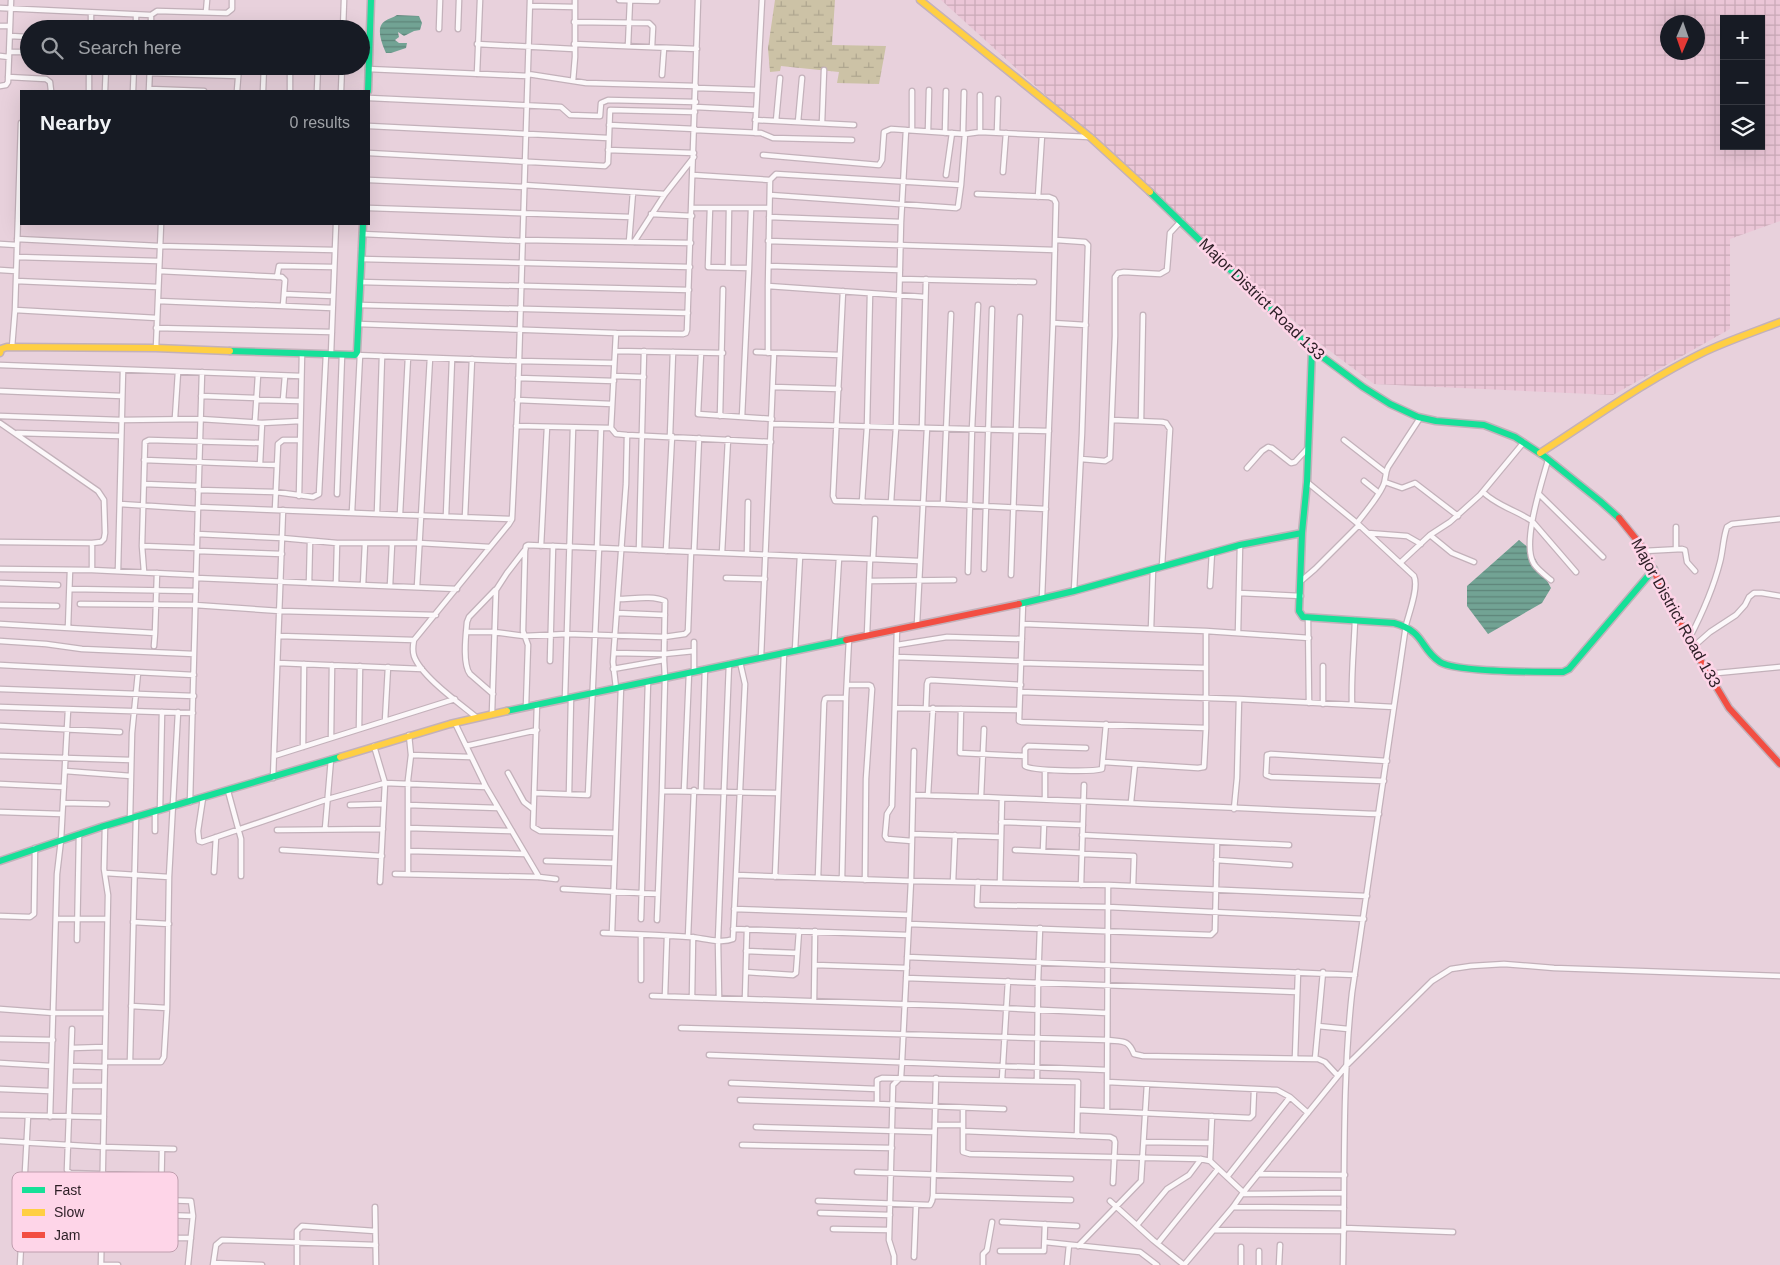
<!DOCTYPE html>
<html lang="en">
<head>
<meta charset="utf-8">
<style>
	:root { --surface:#171b24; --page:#242831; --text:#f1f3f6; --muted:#9ea1a6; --line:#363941 }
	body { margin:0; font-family:Arial,sans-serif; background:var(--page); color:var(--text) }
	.controls { position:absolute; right:15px; top:15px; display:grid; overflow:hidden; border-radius:0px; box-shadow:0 5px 20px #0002 }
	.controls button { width:45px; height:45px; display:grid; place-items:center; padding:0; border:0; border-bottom:1px solid var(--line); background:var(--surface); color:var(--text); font:25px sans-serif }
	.compass { position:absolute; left:1660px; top:15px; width:45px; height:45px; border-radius:50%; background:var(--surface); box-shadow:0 5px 20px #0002; rotate:182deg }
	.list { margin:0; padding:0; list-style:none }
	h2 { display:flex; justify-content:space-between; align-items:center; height:65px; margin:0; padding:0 20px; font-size:21px }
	h2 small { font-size:16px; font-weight:400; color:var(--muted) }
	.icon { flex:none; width:28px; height:28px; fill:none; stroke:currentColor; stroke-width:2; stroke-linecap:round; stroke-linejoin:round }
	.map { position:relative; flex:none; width:1780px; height:1265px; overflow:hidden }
	.search { position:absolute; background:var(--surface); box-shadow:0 5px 20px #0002; left:20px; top:20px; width:350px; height:55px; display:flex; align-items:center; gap:12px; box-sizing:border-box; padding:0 18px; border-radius:28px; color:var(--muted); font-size:19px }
	.panel { position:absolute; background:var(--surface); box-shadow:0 5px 20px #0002; left:20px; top:90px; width:350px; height:135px; border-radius:0px }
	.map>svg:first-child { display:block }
</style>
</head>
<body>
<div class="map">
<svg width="1780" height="1265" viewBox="0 0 1780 1265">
	<defs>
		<pattern id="industrial-grid" width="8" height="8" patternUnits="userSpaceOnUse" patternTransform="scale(1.25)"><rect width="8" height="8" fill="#ebc6d7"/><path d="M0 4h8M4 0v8" fill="none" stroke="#caaab8"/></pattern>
		<pattern id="wetland-marsh" width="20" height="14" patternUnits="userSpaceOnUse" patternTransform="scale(1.25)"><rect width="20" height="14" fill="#ccc2a6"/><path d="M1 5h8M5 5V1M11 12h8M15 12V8" fill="none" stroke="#afa68f"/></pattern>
		<pattern id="water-rules" width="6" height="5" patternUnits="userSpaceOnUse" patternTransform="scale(1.25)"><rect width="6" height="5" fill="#72a394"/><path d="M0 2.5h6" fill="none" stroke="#5e8479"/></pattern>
	</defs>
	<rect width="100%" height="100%" fill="#e8d1dc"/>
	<path fill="url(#industrial-grid)" fill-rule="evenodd" d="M 941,0 L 1780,0 L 1780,221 L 1730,239 L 1730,329 L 1613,395 L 1374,384 L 1314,339 ZM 1724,19 L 1761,19 L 1761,146 L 1724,146 ZM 1668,22 L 1698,22 L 1698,52 L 1668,52 Z"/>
	<path fill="url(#wetland-marsh)" d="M 775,0 L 835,0 L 832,45 L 886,46 L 879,84 L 837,83 L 839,72 L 781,66 L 780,71 L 770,72 L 768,48 Z"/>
	<path fill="url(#water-rules)" d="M 397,15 L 419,16 L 422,23 L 420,30 L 414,31 L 404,36 L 398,32 L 399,37 L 395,40 L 399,43 L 407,43 L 406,48 L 391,53 L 386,53 C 382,44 375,27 385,21 C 389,18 393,18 397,15 Z
		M 1519,540 L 1530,549 L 1551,588 L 1542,603 L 1488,634 L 1467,606 L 1467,586 Z"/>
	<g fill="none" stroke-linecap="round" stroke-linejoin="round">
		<defs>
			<path id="street" d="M 619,0 L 657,1
				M 530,6 L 575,7
				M 0,8 L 151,15
				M 206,12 L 207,0
				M 574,22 L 649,23 L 653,27 L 652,47
				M 0,26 L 10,26
				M 91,29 L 91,13
				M 136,29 L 136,15
				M 151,29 L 151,15 L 157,11 L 227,13 L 232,9 L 232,0
				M 343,29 L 344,0
				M 439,29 L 440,0
				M 458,29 L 459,0
				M 10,36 L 29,37
				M 477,44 L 574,49
				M 574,44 L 697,49
				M 628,46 L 630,0
				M 9,52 L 29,52
				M 0,56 L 9,57
				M 368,69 L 528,76
				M 150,73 L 238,76
				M 477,74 L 480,0
				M 528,74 L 586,83 L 696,86
				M 662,75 L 664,48
				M 8,77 L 46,79 L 50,82 L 51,91
				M 573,81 L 575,57 L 575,0
				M 0,86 L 6,85 L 8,82 L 11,0
				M 696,88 L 757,90
				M 149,89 L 204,91
				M 149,90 L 150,66
				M 89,91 L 89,66
				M 105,91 L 106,66
				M 133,91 L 134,66
				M 237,91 L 239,66
				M 263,91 L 264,66
				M 290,91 L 290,66
				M 317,91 L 318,66
				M 341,91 L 342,66
				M 369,98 L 561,107 L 570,115 L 600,116 L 601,103 L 608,100 L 696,102
				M 695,107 L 756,110
				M 755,120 L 854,125
				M 776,121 L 780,78
				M 798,122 L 802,78
				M 822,123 L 824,70
				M 609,125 L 695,129
				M 369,126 L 608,138
				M 695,130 L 761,133 L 773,138 L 852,140
				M 912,130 L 912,91
				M 928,131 L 929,90
				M 980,132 L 980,95
				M 997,132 L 998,99
				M 755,133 L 762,0
				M 945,133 L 946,91
				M 963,133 L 964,92
				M 608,150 L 694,153
				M 369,153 L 605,166 L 608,163 L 610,110 L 695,112
				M 763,155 L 879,165 L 882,160 L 884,132 L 891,129 L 965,134 L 980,132 L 1089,137
				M 1003,172 L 1006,133
				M 693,175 L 770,180 L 776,174 L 961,185 L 965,134
				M 946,175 L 952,133
				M 369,180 L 524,187
				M 770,180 L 768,286 L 925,297
				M 524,185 L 665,194 L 694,157
				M 977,194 L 1049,197 L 1054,199 L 1056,203 L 1053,323 L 1042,598
				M 770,195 L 956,208 L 958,207 L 961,185
				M 1038,197 L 1042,135
				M 369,208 L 631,217
				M 692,208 L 769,208
				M 710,208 L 708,267 L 749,268 L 751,209
				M 651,214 L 692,216
				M 769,217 L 901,222
				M 362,234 L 523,241
				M 17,239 L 159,246 L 335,250
				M 523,240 L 691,243
				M 1056,240 L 1085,242 L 1088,245 L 1082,433 L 1074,591
				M 768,241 L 1055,250
				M 629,242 L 633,192
				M 634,242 L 665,194
				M 0,244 L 17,245
				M 17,257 L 159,261
				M 361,259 L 690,267
				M 769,266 L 900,270
				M 728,267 L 729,209
				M 0,270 L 16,271
				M 159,271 L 282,277 L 285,280 L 283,306
				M 277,277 L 279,266 L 334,267
				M 900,279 L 1034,282
				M 16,281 L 158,287
				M 360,282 L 689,290
				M 768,286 L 768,353
				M 843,291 L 833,496 L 835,501 L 943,504 L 1046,509
				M 284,294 L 333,296
				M 158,301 L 332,308
				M 359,305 L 688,313
				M 15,310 L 157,318
				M 1053,323 L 1086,325
				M 358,324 L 616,333
				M 156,328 L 332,332
				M 12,347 L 15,310 L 21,123
				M 156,348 L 161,224
				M 615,351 L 723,353
				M 756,352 L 840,355
				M 701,353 L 698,414 L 772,419
				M 331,354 L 336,224
				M 355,355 L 519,361 L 614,363
				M 0,365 L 301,376
				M 614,376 L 644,377
				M 518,378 L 614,381
				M 773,387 L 839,389
				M 0,391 L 122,396
				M 201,396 L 257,398
				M 257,400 L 301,401
				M 283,400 L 285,376
				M 517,400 L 612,404
				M 0,416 L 121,420 L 200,419 L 262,423 L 300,421
				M 720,416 L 723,289
				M 742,417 L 749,268
				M 175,418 L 178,372
				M 1112,420 L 1162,422 L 1166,423 L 1170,429 L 1162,566
				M 255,421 L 258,375
				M 1141,421 L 1143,315
				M 0,423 L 98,491 L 104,500 L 105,533 L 104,539 L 101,542 L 92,543 L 0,542
				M 772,424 L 1049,431
				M 516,426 L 611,428 L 616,434 L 627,435 L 771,442
				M 611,428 L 616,333 L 683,334 L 686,333 L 687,330 L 698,0
				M 922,428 L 926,279
				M 17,433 L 120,436
				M 670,436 L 673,352
				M 1344,440 L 1385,472
				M 1081,459 L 1105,461 L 1110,458 L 1115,336 L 1115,277 L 1118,273 L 1124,272 L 1160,274 L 1167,270 L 1170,233 L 1181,221
				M 144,460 L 277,465
				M 1548,460 C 1542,482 1521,544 1534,564 C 1538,570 1545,575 1551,580
				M 260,464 L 262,423
				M 1247,468 L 1262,451 L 1268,447 L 1272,448 L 1291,463 L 1295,462 L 1307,449
				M 1364,481 L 1379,493
				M 1307,482 L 1357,523 L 1414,576 C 1419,587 1409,613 1406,625 L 1352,993 C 1342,1084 1345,1174 1343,1265
				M 1385,482 L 1402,488 L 1415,483 L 1458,516
				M 144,484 L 198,486
				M 198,490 L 276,492 L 313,497 L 319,494 L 326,354
				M 1483,492 C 1497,506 1516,510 1532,521 L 1576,572
				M 337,494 L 342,355
				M 1539,494 L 1603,557
				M 299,496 L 302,353
				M 862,502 L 867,427 L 870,294
				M 891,502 L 896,428 L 901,222 L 906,130
				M 120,504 L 198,509
				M 943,504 L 951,314
				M 198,507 L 202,372
				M 275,510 L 278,444 L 283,440 L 300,440
				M 352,512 L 360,355
				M 377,513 L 382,356
				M 400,514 L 408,357
				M 446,516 L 452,359
				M 465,517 L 472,359
				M 1357,523 C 1366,511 1377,499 1383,486 C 1386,480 1385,473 1388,467 L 1420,418
				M 1368,533 L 1407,536 L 1421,544
				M 197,534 L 282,538 L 337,543 L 419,543 L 490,547
				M 1430,535 L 1450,522 L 1480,495 L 1524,442
				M 92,543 L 92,570
				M 142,546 L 197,548
				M 541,546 L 547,427
				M 597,548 L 601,428
				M 1676,549 L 1676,527
				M 639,550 L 644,351
				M 197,551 L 282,554
				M 666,551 L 672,436
				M 1644,551 L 1682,549 L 1685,550 L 1687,562 L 1695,571
				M 694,552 L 699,438
				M 722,553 L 728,439
				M 747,554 L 748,502
				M 873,559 L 875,519
				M 1400,563 L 1430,535 L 1452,553 L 1474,562
				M 0,569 L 92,570 L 196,575
				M 984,569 L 992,309
				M 118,571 L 123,370
				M 144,572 L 142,546 L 145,442 L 149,440 L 260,443
				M 968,572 L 972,429 L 978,305
				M 1011,575 L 1020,317
				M 196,578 L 457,589
				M 726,578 L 765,579
				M 869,581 L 954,580
				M 1301,581 L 1315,569 L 1359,525
				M 0,583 L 58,585
				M 309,583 L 310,541
				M 336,584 L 337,543
				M 363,585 L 365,543
				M 390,586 L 392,544
				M 1210,586 L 1212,552
				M 417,587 L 430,358
				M 70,589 L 196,591
				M 1239,593 L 1301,596
				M 618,599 C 632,599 652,595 665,601 L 664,660
				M 1023,603 L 1019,721 L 1022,722 L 1206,728
				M 80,604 L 195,605 L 280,611 L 436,615
				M 0,605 L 57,606
				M 617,613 L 665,615
				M 1308,618 L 1309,703
				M 0,624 L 155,633 L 157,573
				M 917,624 L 927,428
				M 1023,624 L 1206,631 L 1309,638
				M 68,628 L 70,570
				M 897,629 L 892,806 L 887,814 L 885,836 L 887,839 L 912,841
				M 1151,629 L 1153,569
				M 467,632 L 494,632 L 524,636 L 567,634 L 664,637 L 685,634 L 688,631 L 691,552
				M 1238,633 L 1240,545
				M 867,635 L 870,559
				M 279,636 L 414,640
				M 1689,639 C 1702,614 1713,590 1720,562 C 1723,551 1723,538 1727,527 L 1732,524 L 1780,519
				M 0,641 L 46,644 L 82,649 L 194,654
				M 694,642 L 694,671
				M 834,642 L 839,558
				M 897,645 L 947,637 L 1022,639
				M 154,646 L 155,633
				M 1693,647 L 1710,632 L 1736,615 L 1745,605 L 1749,597 L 1754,593 L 1762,593 L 1780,596
				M 795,650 L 800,556
				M 614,653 L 664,654 L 694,651
				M 761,657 L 774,353
				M 896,657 L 1021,661
				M 550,661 L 553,546
				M 278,663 L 422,669
				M 1021,663 L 1206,668
				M 0,665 L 194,675
				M 613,669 L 664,660 L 665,678 L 662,791 L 657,920
				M 1707,674 L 1780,667
				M 847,685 L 869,685 L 871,686 L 872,689 L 866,779 L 865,880
				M 616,688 L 613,662 L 626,484 L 627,435
				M 0,689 L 194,696
				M 1020,692 L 1239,699 L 1394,707
				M 493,694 L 470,674 C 462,664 466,634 467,622 L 469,617 L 495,590
				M 565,698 L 573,428
				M 537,704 L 533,827 L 540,831 L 615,833
				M 1323,704 L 1323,666
				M 1352,704 C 1351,676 1354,648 1355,620
				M 526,706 L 528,645 L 523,631 L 525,551 L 526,546 L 528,545 L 919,561
				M 0,707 L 193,713
				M 895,708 L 1018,710
				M 926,708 L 927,684 L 928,681 L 931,680 L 1021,685
				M 961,709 L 960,753 L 1025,756
				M 492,713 L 496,590 L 507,573 L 524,551
				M 476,717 C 459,703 421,676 414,656 C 412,650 413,646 414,640 L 509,524 L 512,519 L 518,394 L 530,0
				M 385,721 L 388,667
				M 455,723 L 486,787 L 539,877
				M 0,726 L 120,732
				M 359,729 L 360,666
				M 331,738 L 332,665
				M 374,746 L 385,783 L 380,882
				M 466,746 L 537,730
				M 303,747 L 304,664
				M 1086,748 L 1028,746 L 1025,749 L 1025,766 C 1032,771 1092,772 1102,769 L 1106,724
				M 411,755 L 470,757
				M 0,756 L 131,760
				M 274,756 L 455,699
				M 1104,762 L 1198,768 L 1204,767 L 1206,728 L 1206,631
				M 65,771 L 131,776
				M 508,773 L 524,802 L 533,809
				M 273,778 L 283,510
				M 1384,781 L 1271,777 L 1266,775 L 1267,755 L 1271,754 L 1387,761
				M 0,784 L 64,787
				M 228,791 L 241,839 L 241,876
				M 662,791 L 778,793
				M 684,791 L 689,673
				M 701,791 L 705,669
				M 534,793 L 588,795 L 599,548
				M 569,794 L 571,697
				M 913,795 C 1068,799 1224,808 1379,814
				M 928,795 L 933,708
				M 981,797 L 984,729
				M 203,798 L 198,831 L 199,841 L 202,842 L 328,799 L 385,783 L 486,787
				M 1045,799 L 1045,770
				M 190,802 L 198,507 L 512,519
				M 1131,802 L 1135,764
				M 63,803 L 107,804
				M 350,805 L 384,804
				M 408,805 L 498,808
				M 1234,809 L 1237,778 L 1239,699
				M 160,810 L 162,712
				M 0,812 L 62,814
				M 130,819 L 132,733 L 138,673
				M 1001,822 L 1083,825
				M 408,828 L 512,831
				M 325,829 L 331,759
				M 277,830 L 383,829
				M 155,831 L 155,812
				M 912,834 L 1001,837
				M 1082,835 L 1289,845
				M 282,850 L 382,856
				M 1015,850 L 1082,853
				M 408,851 L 525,854
				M 1043,851 L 1044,824
				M 1082,854 L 1134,856 L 1133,886
				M 1216,860 L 1290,865
				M 546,861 L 614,863
				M 214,872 L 216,837
				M 105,873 L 169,877
				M 395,874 L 539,877 L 556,879
				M 408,874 L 408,780 L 411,755 L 409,735
				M 736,875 L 911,881 L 1108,885 L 1367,896
				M 775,877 L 784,653
				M 818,878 L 824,703 L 825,699 L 827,698 L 846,698
				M 842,879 L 846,698 L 849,639
				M 953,882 L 955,835
				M 978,882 L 977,905 L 1108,907 L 1364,919
				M 1000,883 L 1002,798
				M 1081,885 L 1084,785
				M 563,889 L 658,894
				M 734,909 L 909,915
				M 0,916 L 30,917 L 34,914 L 35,848
				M 56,919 L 107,919
				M 641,919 L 648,681
				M 133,922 L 169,924
				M 909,924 L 1211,935 L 1215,931 L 1217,842
				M 733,929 L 908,935
				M 603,933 C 632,934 661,935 690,937 C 703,938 721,944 733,939 L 745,684 L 740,662
				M 612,933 L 621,687
				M 688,937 L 694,790
				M 77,940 L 79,834
				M 746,951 L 797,953
				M 907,957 L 1355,975
				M 815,965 L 907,968
				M 746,972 L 793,975 L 796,973 L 799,931
				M 906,978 L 1297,992
				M 641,980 L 641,935
				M 652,996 L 958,1006 L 1107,1013
				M 665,996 L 667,936
				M 692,997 L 693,937
				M 719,998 L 718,940 L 729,664
				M 745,999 L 747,929
				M 814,1001 L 815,931
				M 131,1006 L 167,1008
				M 0,1009 L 54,1013 L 106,1013
				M 1318,1026 L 1348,1029
				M 681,1028 L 1107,1040 C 1123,1042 1128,1039 1134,1054 L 1143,1056 L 1318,1059 L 1325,1062 L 1338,1076
				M 72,1029 L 67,1170 L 70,1173 L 162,1176
				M 0,1039 L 53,1040
				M 72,1048 L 104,1047
				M 709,1055 L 1107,1070
				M 1295,1058 L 1298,972
				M 1315,1059 L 1323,972
				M 130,1061 L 136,817
				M 105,1062 L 161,1062 L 164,1057 L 167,1008 L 169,877 L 178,712
				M 0,1063 L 51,1066
				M 71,1066 L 105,1067
				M 1002,1080 L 1008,981
				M 1037,1081 L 1038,982 L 1040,928
				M 1107,1082 L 1277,1090 L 1290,1097 L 1308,1113
				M 731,1083 L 877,1089
				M 71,1086 L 104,1086
				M 0,1089 L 50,1091
				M 740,1100 L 877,1104 L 877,1080 L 882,1078 L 1078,1082 L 1077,1136
				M 877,1104 L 1004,1109
				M 963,1108 L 963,1152 L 970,1154 L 1201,1159 L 1210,1161 L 1243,1192
				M 1078,1110 L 1250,1118 L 1253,1115 L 1254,1090
				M 1107,1111 L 1108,885
				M 0,1115 L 104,1117
				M 50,1117 L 57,874 L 61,840 L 68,710
				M 935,1125 L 963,1125
				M 756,1127 L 934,1132
				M 963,1131 L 1110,1137 L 1114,1139 L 1115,1142 L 1113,1183
				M 0,1141 L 103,1147 L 174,1149
				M 1144,1142 L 1211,1143
				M 742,1145 L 892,1148
				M 1210,1161 L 1212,1116
				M 857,1172 L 1071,1179
				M 1258,1174 L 1345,1175
				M 1227,1177 L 1290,1097
				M 1242,1194 L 1344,1193
				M 933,1196 L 1071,1200
				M 102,1198 L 191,1201 L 193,1216 L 188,1265
				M 161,1199 L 162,1149
				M 818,1201 L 930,1205 L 932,1201 L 933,1196 L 936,1078
				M 1110,1201 L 1153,1240 L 1184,1265
				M 375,1207 L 376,1265
				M 1233,1207 L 1344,1208
				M 102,1213 L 193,1216
				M 820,1213 L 890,1215
				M 1002,1222 L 1077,1226
				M 1137,1225 L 1167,1189 L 1189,1175 L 1201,1159
				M 1344,1228 L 1453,1232
				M 833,1229 L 889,1230
				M 1214,1230 L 1344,1231
				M 102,1238 L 191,1238
				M 1045,1242 L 1140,1252 L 1157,1265
				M 1158,1243 L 1218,1169
				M 1078,1246 L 1141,1181 L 1147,1084
				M 49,1247 L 101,1247
				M 1000,1251 L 1044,1251 L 1045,1224
				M 914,1257 L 916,1206
				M 214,1263 L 262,1265
				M 20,1265 L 28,1116
				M 101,1265 L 108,895 L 104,869 L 105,826
				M 101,1265 L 118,1265
				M 213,1265 L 216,1245 L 222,1240 L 376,1245
				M 297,1265 L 297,1231 L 302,1226 L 375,1231
				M 894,1265 L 894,1256 L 889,1240 L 893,1085 L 901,1077 L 902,1061 L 911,881 L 914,751
				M 983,1265 L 983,1254 L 987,1250 L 992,1222
				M 1067,1265 L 1069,1245
				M 1184,1265 L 1233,1207 L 1242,1194 L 1346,1066 L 1432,981 L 1451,969 L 1471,966 L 1504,964 L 1554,968 L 1780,976
				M 1241,1265 L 1241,1247
				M 1259,1265 L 1259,1251
				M 1279,1265 L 1280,1245"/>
			<path id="fast" d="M 368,91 L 371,0
				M 1150,192 L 1312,349 L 1363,387 L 1390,404 L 1418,417 L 1436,421 L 1484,425 L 1515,437 L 1544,456 L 1600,501 L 1619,518
				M 1312,349 L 1307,482 L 1302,533 L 1299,611 L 1303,617 L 1394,623 C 1426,632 1419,648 1440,662 C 1455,672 1540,672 1563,672 L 1569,669 L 1654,569
				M 230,351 L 355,355 L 357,352 L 363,224
				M 1019,604 L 1074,591 L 1240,545 L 1302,533
				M 507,711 L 846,640
				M 0,861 L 101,827 L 340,757"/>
			<path id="slow" d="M 920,0 L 1090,137 L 1150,192
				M 0,353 L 1,349 L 7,347 L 156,348 L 230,351
				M 1540,453 C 1593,419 1645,381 1702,353 C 1727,341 1754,332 1780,322
				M 340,757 L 450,724 L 507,711"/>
			<path id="jam" d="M 1619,518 L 1640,544 L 1693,648 L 1729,708 L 1780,764
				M 846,640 L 1019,604"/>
		</defs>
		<use href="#street" stroke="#c3b1ba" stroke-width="7"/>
		<use href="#fast" stroke="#c3b1ba" stroke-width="9"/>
		<use href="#slow" stroke="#c3b1ba" stroke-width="9"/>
		<use href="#jam" stroke="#c3b1ba" stroke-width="9"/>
		<use href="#street" stroke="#fcf8fa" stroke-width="4.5"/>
		<use href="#fast" stroke="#16e098" stroke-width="6"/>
		<use href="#slow" stroke="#ffcf43" stroke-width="6"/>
		<use href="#jam" stroke="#f24e42" stroke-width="6"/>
	</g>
	<g text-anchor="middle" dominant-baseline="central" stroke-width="5" stroke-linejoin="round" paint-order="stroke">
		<g font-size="16" fill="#2c1e25" stroke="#fed5e8">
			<text transform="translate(1262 299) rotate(44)">Major District Road 133</text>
			<text transform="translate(1676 613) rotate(61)">Major District Road 133</text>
		</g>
	</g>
	<rect x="12" y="1172" width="166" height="80" rx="8" fill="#fed5e8" stroke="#bf9eae" stroke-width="1"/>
	<rect x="22" y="1187" width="23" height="6" fill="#16e098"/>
	<rect x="22" y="1209" width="23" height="7" fill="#ffcf43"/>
	<rect x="22" y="1232" width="23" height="6" fill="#f24e42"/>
	<g font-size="14" fill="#2c1e25">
		<text x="54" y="1195">Fast</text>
		<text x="54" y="1217">Slow</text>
		<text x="54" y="1240">Jam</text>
	</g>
</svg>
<div class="controls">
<button>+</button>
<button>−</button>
<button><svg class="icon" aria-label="layers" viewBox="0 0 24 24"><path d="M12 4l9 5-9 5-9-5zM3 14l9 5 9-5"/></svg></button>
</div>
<svg class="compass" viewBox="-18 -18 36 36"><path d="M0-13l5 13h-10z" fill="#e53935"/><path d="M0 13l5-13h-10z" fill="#9ea1a6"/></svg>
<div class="search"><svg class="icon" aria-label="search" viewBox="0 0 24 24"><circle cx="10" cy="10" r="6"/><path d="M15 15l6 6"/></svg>Search here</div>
<section class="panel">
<h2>Nearby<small>0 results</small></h2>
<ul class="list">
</ul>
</section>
</div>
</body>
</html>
